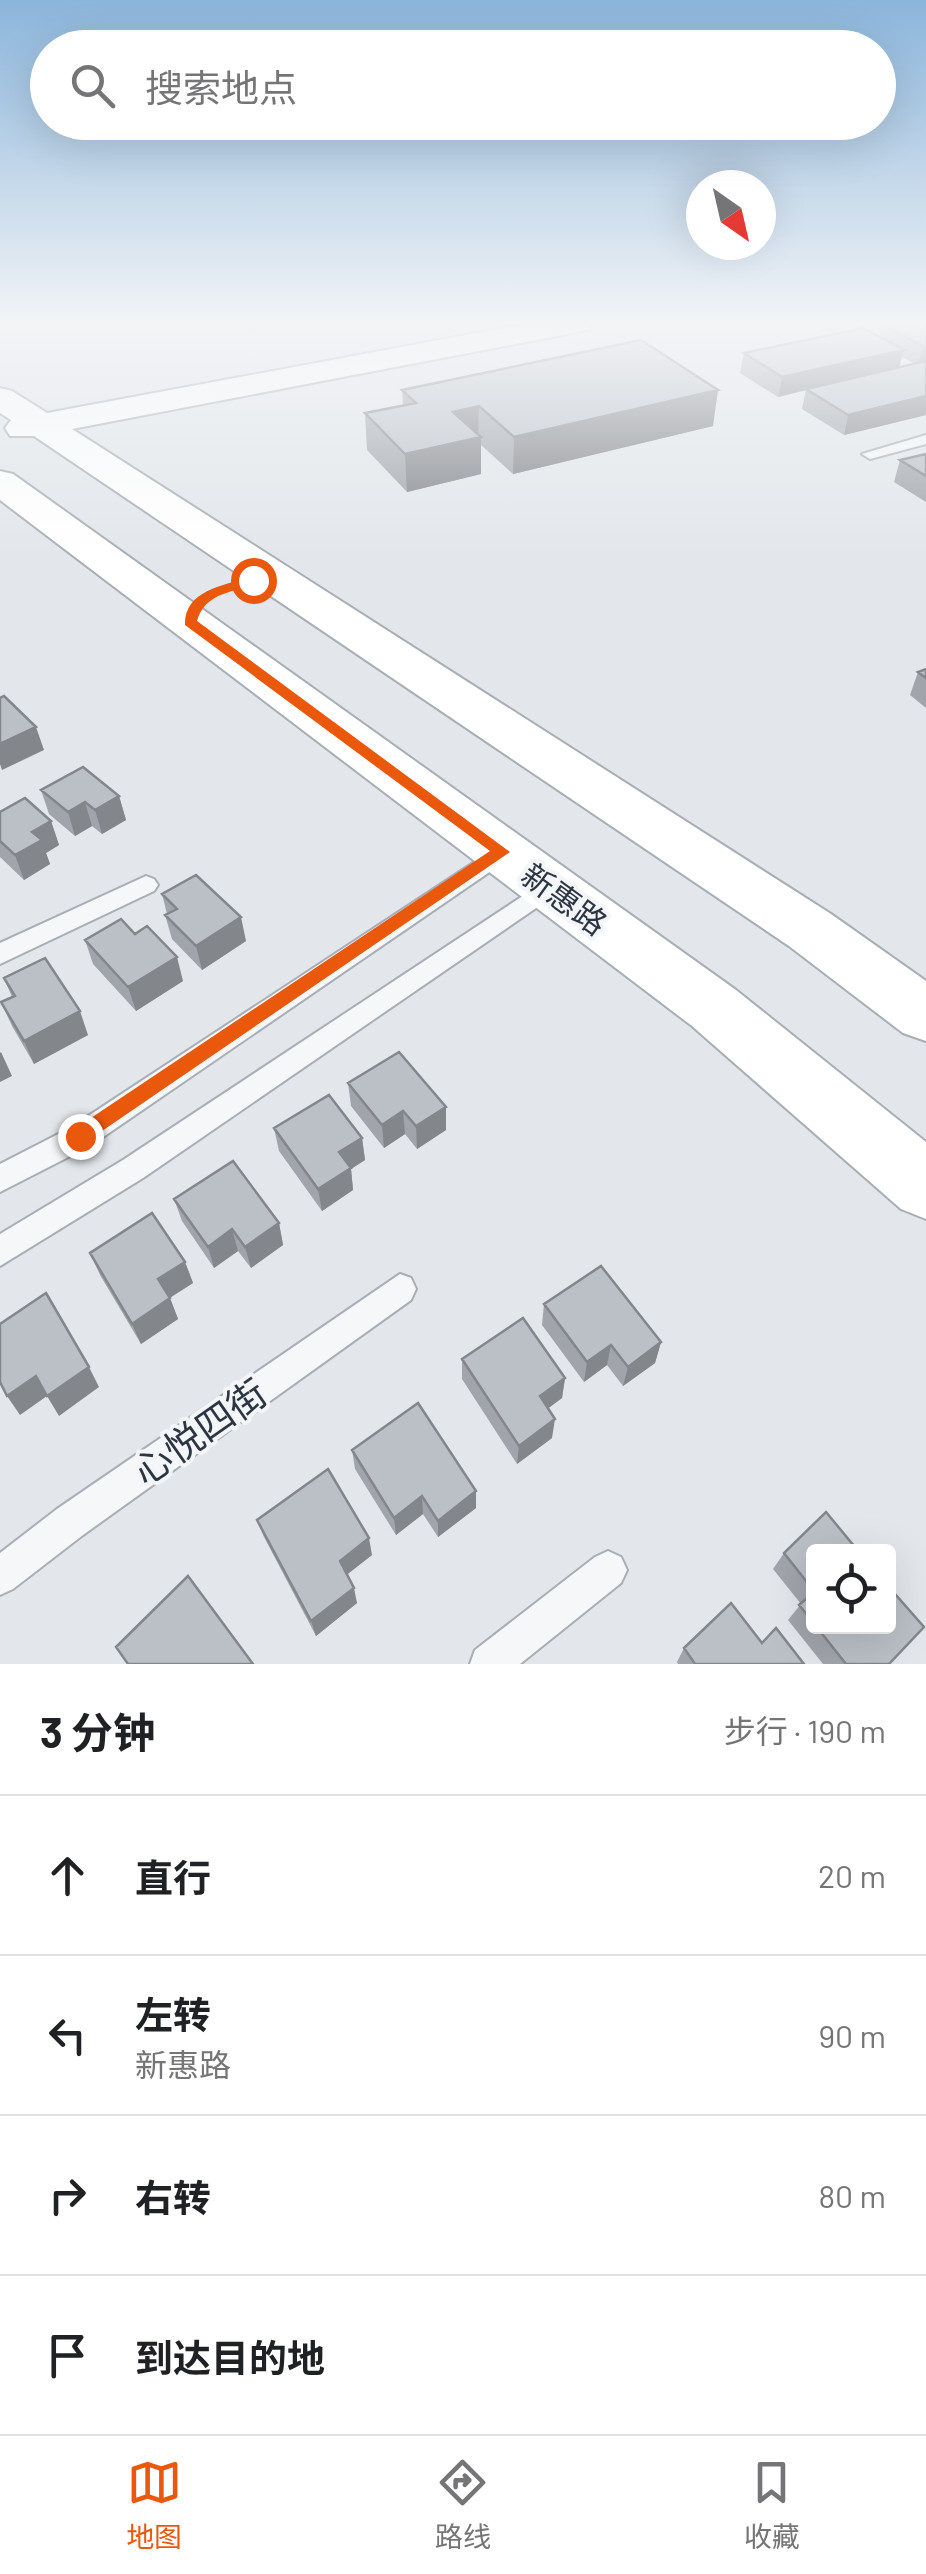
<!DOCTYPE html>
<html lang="zh">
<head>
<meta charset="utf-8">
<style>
	:root { --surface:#fff; --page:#f6f6f6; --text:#202124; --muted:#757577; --line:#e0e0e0; --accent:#ea580c }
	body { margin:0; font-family:Barlow,"Noto Sans SC",sans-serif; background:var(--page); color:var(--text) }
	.controls { position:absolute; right:30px; bottom:30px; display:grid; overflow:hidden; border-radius:10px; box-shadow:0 10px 40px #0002 }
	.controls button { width:90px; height:90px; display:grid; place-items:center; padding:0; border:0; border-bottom:2px solid var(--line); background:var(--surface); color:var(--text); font:50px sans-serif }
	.compass { position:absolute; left:686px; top:170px; width:90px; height:90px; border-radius:50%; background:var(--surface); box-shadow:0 10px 40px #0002; rotate:146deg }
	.stop { position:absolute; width:30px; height:30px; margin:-22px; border:8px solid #ea580c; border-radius:50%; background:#fff }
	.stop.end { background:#ea580c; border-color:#fff; box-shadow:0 2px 10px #0008 }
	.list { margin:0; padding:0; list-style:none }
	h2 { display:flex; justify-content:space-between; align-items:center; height:130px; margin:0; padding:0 40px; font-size:42px }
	h2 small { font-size:32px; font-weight:400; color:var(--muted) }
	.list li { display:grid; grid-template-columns:65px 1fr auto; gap:30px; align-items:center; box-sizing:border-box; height:160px; padding:0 40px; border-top:2px solid var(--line) }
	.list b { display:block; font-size:38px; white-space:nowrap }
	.list p { margin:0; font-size:32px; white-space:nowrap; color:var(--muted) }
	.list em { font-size:32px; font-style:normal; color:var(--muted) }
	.icon { flex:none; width:55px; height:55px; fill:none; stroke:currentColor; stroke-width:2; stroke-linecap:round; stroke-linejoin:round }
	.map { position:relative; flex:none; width:926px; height:1664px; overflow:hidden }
	.search { position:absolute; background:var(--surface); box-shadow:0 10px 40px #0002; left:30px; right:30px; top:30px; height:110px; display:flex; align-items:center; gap:25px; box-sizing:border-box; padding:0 35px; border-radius:55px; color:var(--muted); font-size:38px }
	.sheet { height:770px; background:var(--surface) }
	nav { display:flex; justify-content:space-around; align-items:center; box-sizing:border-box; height:140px; border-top:2px solid var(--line); background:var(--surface); font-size:28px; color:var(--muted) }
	nav a { display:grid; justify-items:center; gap:5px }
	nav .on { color:var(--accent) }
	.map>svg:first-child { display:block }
</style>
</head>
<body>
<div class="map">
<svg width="926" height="1664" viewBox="0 0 926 1664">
	<rect width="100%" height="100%" fill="#e3e7eb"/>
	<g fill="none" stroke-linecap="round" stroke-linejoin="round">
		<defs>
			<path id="lane" d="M 926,435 L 926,444 L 870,459 L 862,454 Z
				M 502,844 L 513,852 L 510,858 L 90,1146 L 0,1192 L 0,1164 L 70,1128 Z
				M 146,876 L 154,879 L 158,885 L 154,891 L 0,964 L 0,943 Z
				M 550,878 L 558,881 L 562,887 L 558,893 L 143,1178 L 0,1266 L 0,1234 L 123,1160 Z
				M 400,1274 L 411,1278 L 416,1289 L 411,1300 L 83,1535 L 13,1589 L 0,1595 L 0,1553 L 57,1509 Z
				M 608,1551 L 621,1557 L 627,1570 L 621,1583 L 520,1664 L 470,1664 L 475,1650 L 595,1557 Z"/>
			<path id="secondary" d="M 530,323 L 593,323 L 589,329 L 578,332 L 72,429 L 831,914 L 926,981 L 926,1041 L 903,1033 L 789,946 L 34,436 L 10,436 L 5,428 L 11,420 L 0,413 L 0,388 L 12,391 L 47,413 Z
				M 0,471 L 13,474 L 736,990 L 926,1142 L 926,1219 L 901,1209 L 692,1026 L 0,500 Z"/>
		</defs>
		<use href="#lane" stroke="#a8aeb5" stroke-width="4"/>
		<use href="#secondary" stroke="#a8aeb5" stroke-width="4"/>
		<use href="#lane" fill="#f6f7f9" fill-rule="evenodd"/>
		<use href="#secondary" fill="#fff" fill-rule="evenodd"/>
	</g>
	<path fill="#a1a5ab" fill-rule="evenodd" d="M 926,323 L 926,415 L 844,435 L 802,409 L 806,390 L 778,397 L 740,373 L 744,353 L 879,337 L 882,324 ZM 902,357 L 915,364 L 899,368 Z
		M 402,390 L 713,426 L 513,474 L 481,445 L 481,474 L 407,492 L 367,450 L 365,413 L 403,405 Z
		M 926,454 L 926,502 L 894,482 L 900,460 Z
		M 926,669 L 926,708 L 910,695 L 918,672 Z
		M 41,790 L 119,796 L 126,820 L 102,834 L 92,826 L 75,836 L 49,814 Z
		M 0,812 L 51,821 L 59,845 L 46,853 L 50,864 L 24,880 L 0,857 Z
		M 162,894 L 246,941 L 202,970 L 172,939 L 165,915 L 167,914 Z
		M 85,940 L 183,981 L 136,1011 L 93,964 Z
		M 4,978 L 88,1035 L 34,1064 L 12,1026 L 1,1002 L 12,997 Z
		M 348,1083 L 446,1130 L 417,1149 L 405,1134 L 384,1148 L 351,1106 Z
		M 274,1128 L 362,1138 L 365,1160 L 351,1169 L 353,1190 L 322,1211 L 279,1151 Z
		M 174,1199 L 279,1223 L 283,1245 L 251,1268 L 238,1251 L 214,1268 L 182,1221 Z
		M 90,1253 L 185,1262 L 193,1283 L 170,1298 L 178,1319 L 141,1344 L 100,1275 Z
		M 544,1304 L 661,1342 L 655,1363 L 623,1386 L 607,1365 L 584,1382 L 542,1325 Z
		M 462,1359 L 565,1378 L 562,1398 L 548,1408 L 552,1438 L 517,1464 L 462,1379 Z
		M 352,1450 L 476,1491 L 476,1508 L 438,1537 L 423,1514 L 396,1535 L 355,1469 Z
		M 257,1520 L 372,1555 L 347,1574 L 357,1603 L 316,1636 L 264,1537 Z
		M 814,1552 L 814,1626 L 888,1626 L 889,1664 L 823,1664 L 788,1620 L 801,1604 L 773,1569 L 784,1553 Z
		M 762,1643 L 804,1664 L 678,1664 L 677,1662 L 684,1648 Z"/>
	<path fill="#83868b" d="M 926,345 L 926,363 L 918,365 L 923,346 Z
		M 904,350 L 898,369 L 806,389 L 806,390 L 778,397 L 782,377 Z
		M 718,390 L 713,426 L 513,474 L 514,437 Z
		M 926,396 L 926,415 L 844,435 L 848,415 Z
		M 479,406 L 478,438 L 481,437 L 481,474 L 407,492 L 405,454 L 453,412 Z
		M 36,727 L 44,750 L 2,770 L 0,764 L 0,744 Z
		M 119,796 L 126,820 L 102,834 L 95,810 Z
		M 85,802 L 92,826 L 75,836 L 68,812 Z
		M 51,821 L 59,845 L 46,853 L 50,864 L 24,880 L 15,855 L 32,832 Z
		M 241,917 L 246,941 L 202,970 L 196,946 Z
		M 177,957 L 183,981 L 136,1011 L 128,987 Z
		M 80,1011 L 88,1035 L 34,1064 L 24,1041 Z
		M 1,1052 L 12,1076 L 0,1082 L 0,1053 Z
		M 446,1107 L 446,1130 L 417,1149 L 416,1126 Z
		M 403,1111 L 405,1134 L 384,1148 L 382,1125 Z
		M 362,1138 L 365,1160 L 351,1169 L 353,1190 L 322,1211 L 318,1189 L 339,1152 Z
		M 279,1223 L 283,1245 L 251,1268 L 245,1247 Z
		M 232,1229 L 238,1251 L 214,1268 L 208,1247 Z
		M 185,1262 L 193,1283 L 166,1300 L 158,1279 Z
		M 170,1298 L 178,1319 L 141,1344 L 132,1324 Z
		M 661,1342 L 655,1363 L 623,1386 L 628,1367 Z
		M 611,1345 L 607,1365 L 584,1382 L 587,1362 Z
		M 89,1367 L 99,1387 L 59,1416 L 47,1396 L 20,1415 L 7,1396 L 36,1376 Z
		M 565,1378 L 562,1398 L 538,1416 L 540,1396 Z
		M 555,1419 L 552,1438 L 517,1464 L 519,1446 Z
		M 476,1491 L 476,1508 L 438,1537 L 438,1521 Z
		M 422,1496 L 423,1514 L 396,1535 L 394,1518 Z
		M 369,1538 L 372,1555 L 344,1577 L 340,1561 Z
		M 354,1588 L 357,1603 L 316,1636 L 311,1621 Z"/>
	<path fill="#bbc0c7" stroke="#83868b" stroke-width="2.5" d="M 890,323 L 926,323 L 926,345 L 923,346 L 882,324 Z
		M 863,328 L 904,350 L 782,377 L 744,353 Z
		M 641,340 L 718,390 L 514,437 L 479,406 L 453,412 L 481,437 L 405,454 L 365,413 L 416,403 L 402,390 Z
		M 926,361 L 926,396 L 848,415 L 806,389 Z
		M 926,454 L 926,476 L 900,460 Z
		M 926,669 L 926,678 L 918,672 Z
		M 4,696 L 36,727 L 0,744 L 0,698 Z
		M 83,767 L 119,796 L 95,810 L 85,802 L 68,812 L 41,790 Z
		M 25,798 L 51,821 L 32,832 L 42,840 L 15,855 L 0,841 L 0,812 Z
		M 196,875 L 241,917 L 196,946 L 165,915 L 177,909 L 162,894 Z
		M 121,919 L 135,934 L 147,926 L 177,957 L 128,987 L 85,940 Z
		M 45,958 L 80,1011 L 24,1041 L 1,1002 L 15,996 L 4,978 Z
		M 399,1052 L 446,1107 L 416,1126 L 403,1111 L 382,1125 L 348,1083 Z
		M 329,1095 L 362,1138 L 339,1152 L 351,1168 L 318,1189 L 274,1128 Z
		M 233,1161 L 279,1223 L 245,1247 L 232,1229 L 208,1247 L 174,1199 Z
		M 152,1213 L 185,1262 L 158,1279 L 170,1298 L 132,1324 L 90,1253 Z
		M 601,1266 L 661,1342 L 628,1367 L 611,1345 L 587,1362 L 544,1304 Z
		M 46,1293 L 89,1367 L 47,1396 L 36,1376 L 7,1396 L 0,1382 L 0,1324 Z
		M 523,1318 L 565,1378 L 540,1396 L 555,1419 L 519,1446 L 462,1359 Z
		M 418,1403 L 476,1491 L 438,1521 L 422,1496 L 394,1518 L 352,1450 Z
		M 328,1469 L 369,1538 L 340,1561 L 354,1588 L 311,1621 L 257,1520 Z
		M 826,1512 L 859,1552 L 814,1552 L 814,1591 L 784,1553 Z
		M 188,1576 L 253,1664 L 128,1664 L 116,1647 Z
		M 888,1586 L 924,1627 L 889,1664 L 846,1664 L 816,1626 L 888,1626 Z
		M 814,1592 L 814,1623 L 799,1605 Z
		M 731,1603 L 762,1643 L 776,1628 L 804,1664 L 695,1664 L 684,1648 Z"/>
	<linearGradient id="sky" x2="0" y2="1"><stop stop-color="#8bb5db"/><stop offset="0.58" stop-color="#f2f4f6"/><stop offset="1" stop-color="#f2f4f6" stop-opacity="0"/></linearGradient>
	<rect width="926" height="556" fill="url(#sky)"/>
	<path fill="#ea580c" d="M 249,577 L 259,580 C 236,594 206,590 197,621 L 510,852 L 80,1146 L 70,1136 L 73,1130 L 490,851 L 185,625 C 184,591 222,586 249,577 Z"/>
	<g text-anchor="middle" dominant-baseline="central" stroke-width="8" stroke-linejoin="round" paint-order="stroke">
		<g font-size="32" fill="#2c3542" stroke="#f3f5f8">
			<text transform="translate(565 898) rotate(36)">新惠路</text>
		</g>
		<g font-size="38" fill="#2c3542" stroke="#f3f5f8">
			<text transform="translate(199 1431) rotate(-35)">心悦四街</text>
		</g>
	</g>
</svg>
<div class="controls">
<button><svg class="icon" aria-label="locate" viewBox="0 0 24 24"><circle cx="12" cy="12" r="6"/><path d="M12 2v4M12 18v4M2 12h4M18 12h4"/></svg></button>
</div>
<svg class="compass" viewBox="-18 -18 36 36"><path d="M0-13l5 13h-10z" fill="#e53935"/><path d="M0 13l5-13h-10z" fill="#757577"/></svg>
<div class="stop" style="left:253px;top:580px"></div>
<div class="stop end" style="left:80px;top:1136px"></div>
<div class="search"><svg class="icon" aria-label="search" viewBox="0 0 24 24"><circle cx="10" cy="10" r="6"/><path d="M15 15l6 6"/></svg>搜索地点</div>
</div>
<section class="sheet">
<h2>3 分钟<small>步行 · 190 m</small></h2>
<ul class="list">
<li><svg class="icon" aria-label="ahead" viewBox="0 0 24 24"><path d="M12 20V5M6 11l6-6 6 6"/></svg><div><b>直行</b></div><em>20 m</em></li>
<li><svg class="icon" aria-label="left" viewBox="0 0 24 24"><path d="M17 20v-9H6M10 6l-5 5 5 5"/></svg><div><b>左转</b><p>新惠路</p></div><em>90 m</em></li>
<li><svg class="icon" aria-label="right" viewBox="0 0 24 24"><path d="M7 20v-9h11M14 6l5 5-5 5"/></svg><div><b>右转</b></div><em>80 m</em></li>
<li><svg class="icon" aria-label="arrive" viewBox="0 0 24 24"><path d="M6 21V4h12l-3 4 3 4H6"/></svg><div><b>到达目的地</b></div></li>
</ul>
</section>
<nav>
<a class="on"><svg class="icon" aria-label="map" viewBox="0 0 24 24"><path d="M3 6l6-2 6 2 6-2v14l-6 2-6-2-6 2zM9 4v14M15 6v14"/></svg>地图</a>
<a><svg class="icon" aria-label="directions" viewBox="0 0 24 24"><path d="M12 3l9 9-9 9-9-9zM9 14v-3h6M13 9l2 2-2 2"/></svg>路线</a>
<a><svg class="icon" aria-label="saved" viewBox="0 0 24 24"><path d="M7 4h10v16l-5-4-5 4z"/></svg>收藏</a>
</nav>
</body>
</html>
